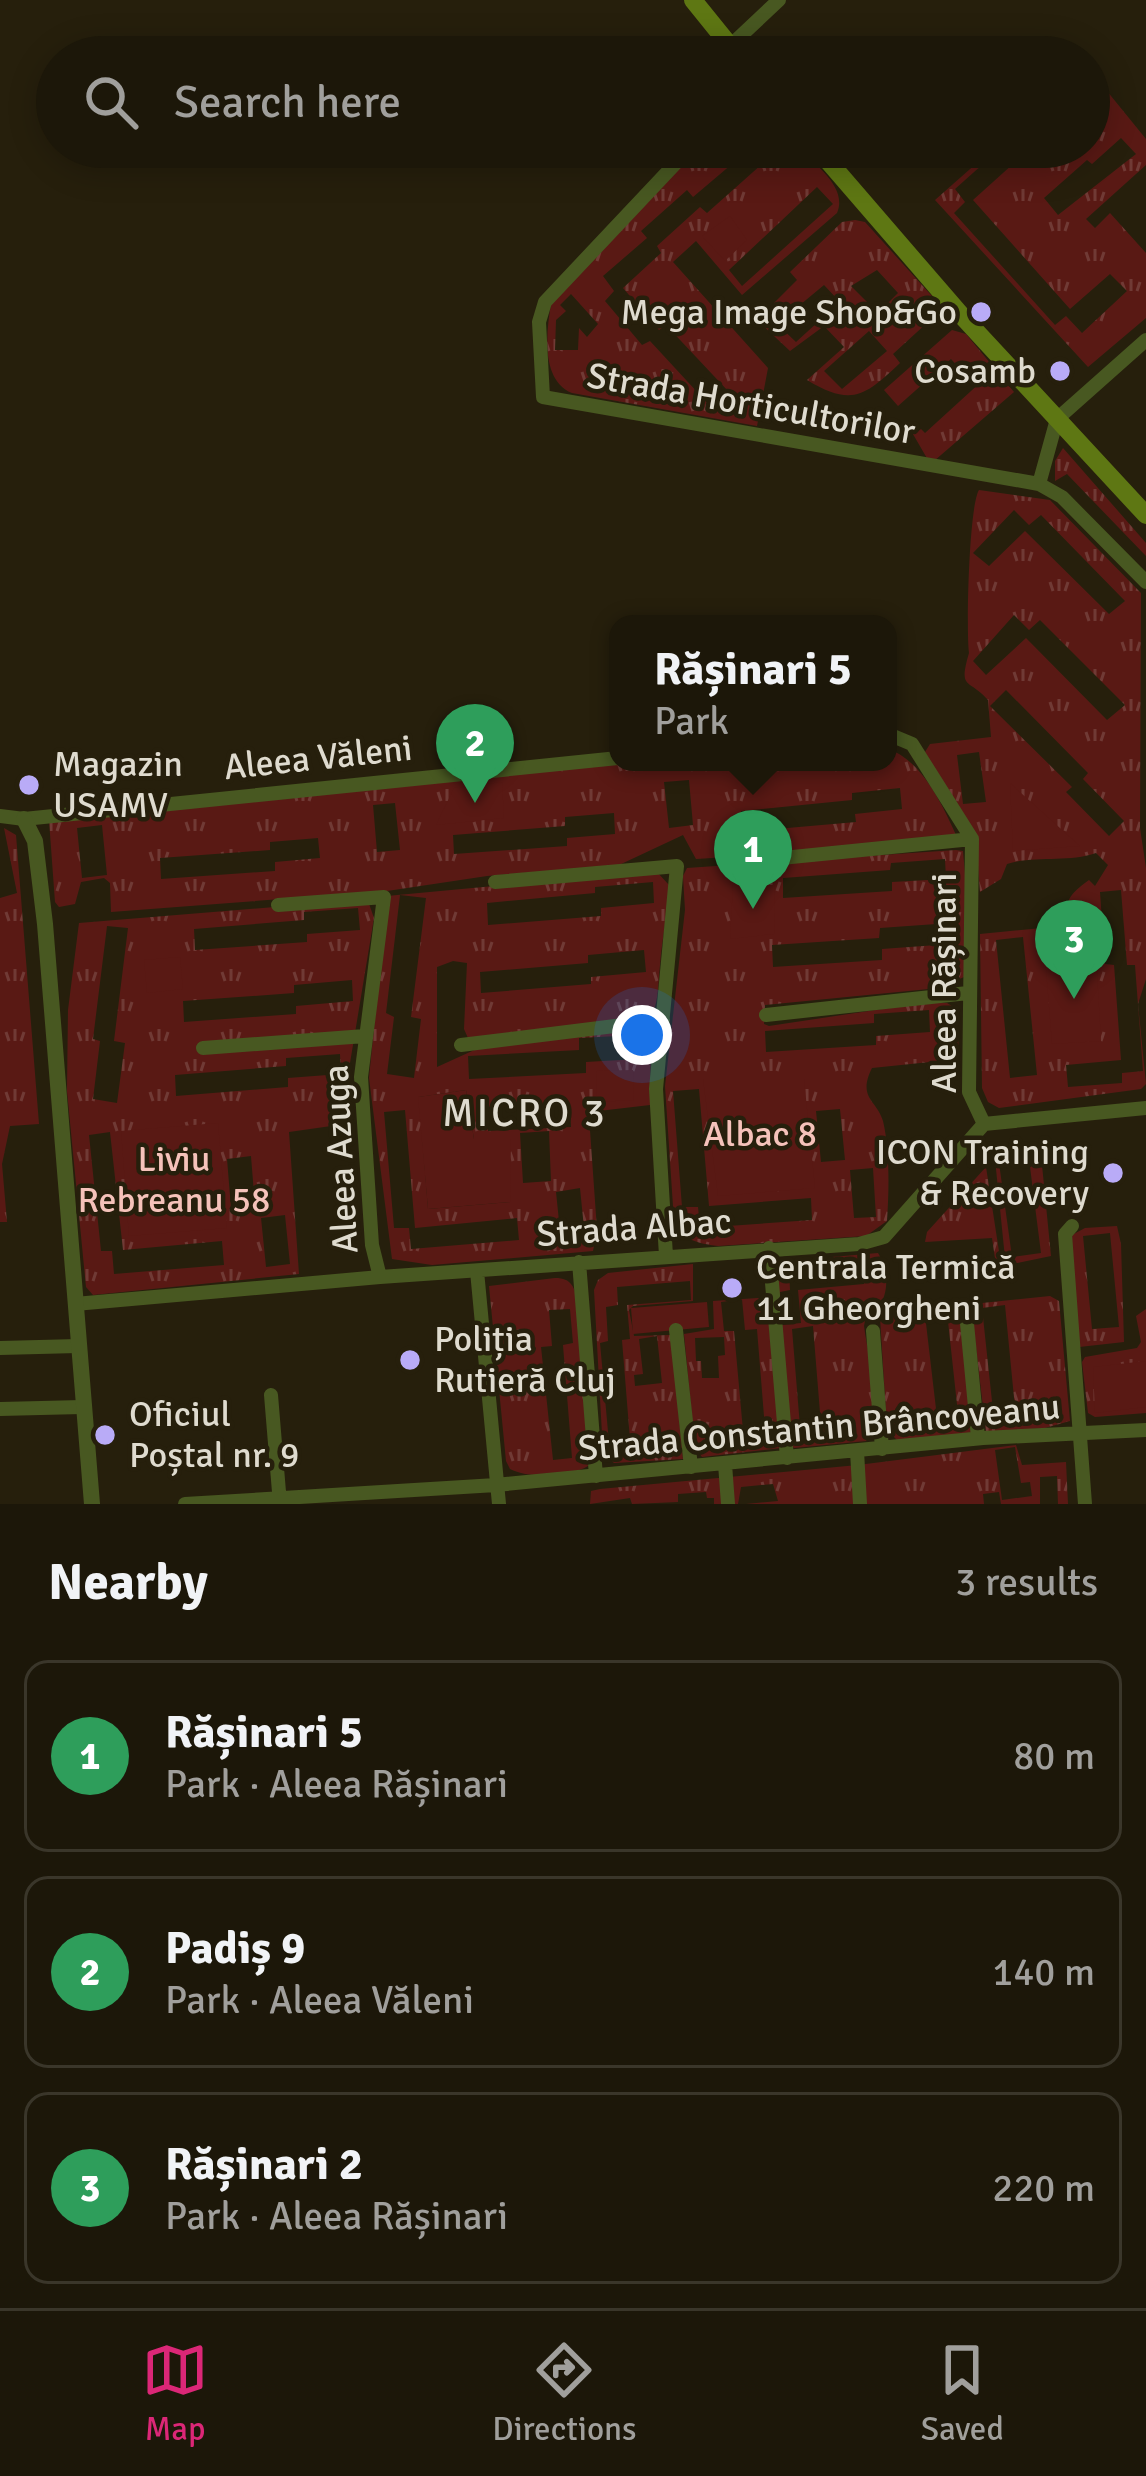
<!DOCTYPE html>
<html lang="en">
<head>
<meta charset="utf-8">
<style>
	:root { --surface:#1c1709; --page:#252012; --text:#f1f3f6; --muted:#a09f9c; --line:#3a362a; --accent:#db2777 }
	body { margin:0; font-family:Signika,sans-serif; background:var(--page); color:var(--text) }
	.you { position:absolute; left:642px; top:1035px; width:42px; height:42px; margin:-30px; border:9px solid #fff; border-radius:50%; background:#1a73e8; box-shadow:0 0 0 18px #1a73e833 }
	.badge { display:grid; place-items:center; width:78px; height:78px; border-radius:50%; background:var(--accent); color:#fff; font-size:39px; font-weight:700 }
	.pin { position:absolute; translate:-50% -99px; filter:drop-shadow(0 3px 6px #0008) }
	.pin::after { content:''; position:absolute; top:63px; width:42px; height:36px; background:inherit; clip-path:polygon(0 0,100% 0,50% 100%) }
	.popup { position:absolute; left:609px; top:615px; width:288px; height:156px; box-sizing:border-box; display:grid; place-content:center; border-radius:24px; background:var(--surface); filter:drop-shadow(0 3px 9px #0005); font-size:39px; white-space:nowrap; color:var(--muted) }
	.popup b { font-size:45px; color:var(--text) }
	.popup::after { content:''; position:absolute; left:50%; top:100%; margin-left:-24px; border:24px solid transparent; border-top-color:var(--surface) }
	.list { margin:0; padding:0; list-style:none }
	h2 { display:flex; justify-content:space-between; align-items:center; height:156px; margin:0; padding:0 48px; font-size:51px }
	h2 small { font-size:39px; font-weight:400; color:var(--muted) }
	.list li { display:grid; grid-template-columns:78px 1fr auto; gap:36px; align-items:center; box-sizing:border-box; height:192px; margin:0 24px 24px; padding:0 24px; border:3px solid var(--line); border-radius:24px }
	.list b { display:block; font-size:45px; white-space:nowrap }
	.list p { margin:0; font-size:39px; white-space:nowrap; color:var(--muted) }
	.list em { font-size:39px; font-style:normal; color:var(--muted) }
	.icon { flex:none; width:66px; height:66px; fill:none; stroke:currentColor; stroke-width:2; stroke-linecap:round; stroke-linejoin:round }
	.map { position:relative; flex:none; width:1146px; height:1504px; overflow:hidden }
	.search { position:absolute; background:var(--surface); box-shadow:0 6px 30px #0003; left:36px; right:36px; top:36px; height:132px; display:flex; align-items:center; gap:30px; box-sizing:border-box; padding:0 42px; border-radius:66px; color:var(--muted); font-size:45px }
	.sheet { height:804px; background:var(--surface) }
	nav { display:flex; justify-content:space-around; align-items:center; box-sizing:border-box; height:168px; border-top:3px solid var(--line); background:var(--surface); font-size:33px; color:var(--muted) }
	nav a { display:grid; justify-items:center; gap:6px }
	nav .on { color:var(--accent) }
	.map>svg:first-child { display:block }
</style>
</head>
<body>
<div class="map">
<svg width="1146" height="1504" viewBox="0 0 1146 1504">
	<defs>
		<pattern id="grass-tufts" width="24" height="20" patternUnits="userSpaceOnUse" patternTransform="scale(3)"><rect width="24" height="20" fill="#591914"/><path d="M3 7l-1-3M5 7V3M7 7l1-3M15 17l-1-3M17 17v-4M19 17l1-3" fill="none" stroke="#703a35"/></pattern>
	</defs>
	<rect width="100%" height="100%" fill="#261f0c"/>
	<path fill="url(#grass-tufts)" fill-rule="evenodd" d="M 1089,76 L 1098,80 L 1146,139 L 1146,165 L 1086,219 L 1095,228 L 1110,213 L 1146,253 L 1146,318 L 1088,367 L 935,200 L 995,147 L 1002,147 L 955,189 L 965,202 L 954,213 L 1055,325 L 1066,316 L 1082,333 L 1127,291 L 1110,274 L 1070,309 L 973,200 L 1032,147 L 1089,147 ZM 1121,138 L 1136,154 L 1058,215 L 1044,198 L 1087,160 L 1092,164 Z
		M 698,147 L 717,147 L 713,152 L 721,160 L 734,147 L 752,147 L 693,197 L 687,190 L 641,231 L 647,238 L 603,276 L 614,291 L 605,301 L 642,345 L 650,341 L 711,407 L 728,391 L 666,325 L 659,330 L 623,288 L 661,253 L 657,246 L 700,207 L 707,213 L 781,147 L 798,147 C 815,165 848,187 837,213 L 742,295 L 696,241 L 673,262 L 768,368 L 757,426 L 572,393 C 541,380 546,334 551,304 ZM 817,187 L 833,204 L 742,286 L 729,270 ZM 571,294 L 598,324 L 587,337 L 579,328 L 578,350 L 555,350 L 556,320 L 566,311 L 560,305 Z
		M 855,220 L 865,222 L 940,305 L 940,311 L 893,354 L 900,363 C 865,396 852,407 807,380 L 844,347 L 824,326 L 790,351 L 757,320 L 797,280 L 790,272 L 842,222 ZM 877,270 L 898,293 L 878,313 L 851,286 ZM 824,285 L 840,302 L 796,342 L 777,324 ZM 869,331 L 887,351 L 842,389 L 824,371 Z
		M 952,330 L 966,334 L 1014,392 L 934,461 L 928,460 L 906,422 L 916,433 L 921,429 L 925,433 L 982,381 L 967,365 L 961,370 L 951,359 L 898,406 L 884,390 Z
		M 1063,448 L 1146,543 L 1146,556 L 1067,474 L 1055,481 L 1055,461 Z
		M 979,490 L 1050,500 L 1141,593 L 1140,828 L 1146,868 L 1146,979 L 1138,1004 L 1146,1084 L 1141,1089 L 999,1108 L 988,1102 L 982,1088 L 980,934 L 1063,926 C 1066,901 1068,895 1089,880 L 1095,886 L 1108,865 L 1096,853 C 1067,863 1035,855 1007,864 L 1001,879 L 980,892 L 976,839 L 927,762 L 925,752 L 930,744 L 991,737 L 988,700 C 969,678 958,691 969,653 C 966,629 969,506 979,490 ZM 1014,510 L 1029,525 L 1041,515 L 1125,601 L 1109,614 L 1025,531 L 989,566 L 973,553 ZM 1014,615 L 1029,630 L 1040,620 L 1125,705 L 1107,720 L 1026,638 L 986,675 L 973,661 ZM 1006,690 L 1088,773 L 1083,779 L 1124,821 L 1109,836 L 1066,792 L 1072,787 L 990,706 ZM 979,752 L 986,802 L 963,804 L 957,755 ZM 1121,890 L 1127,965 L 1135,965 L 1143,1071 L 1122,1073 L 1122,1083 L 1068,1087 L 1066,1065 L 1121,1060 L 1114,965 L 1105,964 L 1100,892 ZM 1023,937 L 1037,1075 L 1010,1078 L 996,940 Z
		M 888,749 C 922,760 943,806 957,837 L 952,843 L 696,859 L 683,835 L 619,865 L 487,876 L 387,891 L 111,912 L 110,883 L 104,878 L 81,882 L 75,904 L 59,907 L 55,902 L 49,820 L 618,762 L 888,762 ZM 689,780 L 693,825 L 669,828 L 664,782 ZM 900,788 L 902,809 L 855,814 L 856,822 L 743,832 L 741,811 L 852,800 L 852,793 ZM 395,803 L 400,850 L 377,852 L 373,805 ZM 614,813 L 615,834 L 567,838 L 567,846 L 454,854 L 453,835 L 565,826 L 565,817 ZM 102,825 L 107,875 L 82,878 L 77,828 ZM 318,838 L 320,858 L 275,862 L 275,871 L 161,879 L 160,858 L 270,850 L 270,842 Z
		M 4,828 L 16,835 L 39,1124 L 10,1126 L 2,1164 L 7,1222 L 0,1222 L 0,898 L 17,893 Z
		M 956,850 L 963,851 L 966,886 L 964,977 L 939,988 L 765,1005 L 764,1024 L 769,1026 L 922,1003 L 947,1003 L 957,1009 L 959,1059 L 872,1068 C 857,1098 877,1100 883,1121 C 890,1151 889,1191 887,1221 L 866,1236 L 718,1246 C 697,1243 684,1241 674,1221 L 665,1086 L 685,910 L 683,876 L 687,868 ZM 945,859 L 946,879 L 892,882 L 892,891 L 783,898 L 783,878 L 890,870 L 891,863 ZM 936,924 L 937,945 L 882,949 L 882,960 L 773,967 L 772,945 L 879,938 L 880,928 ZM 929,1010 L 930,1032 L 876,1036 L 876,1045 L 766,1052 L 765,1031 L 874,1023 L 874,1014 ZM 699,1089 L 709,1206 L 811,1198 L 812,1220 L 700,1228 L 698,1207 L 682,1207 L 673,1091 ZM 840,1109 L 845,1160 L 821,1162 L 816,1111 ZM 873,1168 L 876,1217 L 854,1218 L 850,1170 Z
		M 656,871 L 669,885 C 668,913 662,938 660,965 C 658,983 659,999 652,1015 L 645,1018 L 468,1038 L 464,1029 L 467,963 L 453,961 L 437,967 L 437,1067 L 481,1047 L 651,1028 L 650,1105 L 590,1112 L 589,1116 L 597,1230 L 593,1251 L 432,1265 L 392,1259 L 369,1078 L 387,896 ZM 653,882 L 654,903 L 601,908 L 601,916 L 488,925 L 487,903 L 595,893 L 595,887 ZM 400,895 L 426,898 L 411,1017 L 421,1019 L 414,1078 L 387,1074 L 394,1017 L 386,1013 ZM 644,950 L 646,972 L 591,977 L 591,984 L 481,993 L 480,972 L 588,963 L 588,955 ZM 637,1035 L 638,1059 L 586,1062 L 586,1073 L 469,1079 L 468,1056 L 579,1050 L 579,1038 ZM 466,1090 L 474,1139 L 510,1139 L 510,1202 L 428,1209 L 419,1097 ZM 570,1103 L 571,1127 L 488,1131 L 487,1107 ZM 405,1110 L 415,1228 L 517,1218 L 519,1240 L 411,1249 L 409,1228 L 394,1228 L 384,1112 ZM 549,1131 L 551,1181 L 523,1183 L 520,1133 ZM 580,1188 L 585,1238 L 561,1241 L 556,1192 Z
		M 359,900 L 368,901 L 374,918 L 348,1075 L 345,1124 L 289,1132 L 299,1274 L 93,1295 L 86,1287 L 67,1091 L 68,1010 L 79,923 ZM 358,908 L 360,930 L 307,934 L 307,942 L 195,950 L 194,929 L 304,920 L 304,912 ZM 107,926 L 128,928 L 114,1041 L 125,1043 L 117,1103 L 93,1099 L 100,1041 L 93,1039 ZM 352,980 L 353,1001 L 296,1006 L 296,1014 L 184,1022 L 183,1001 L 294,993 L 294,985 ZM 340,1054 L 341,1074 L 288,1078 L 288,1087 L 176,1096 L 175,1075 L 286,1066 L 286,1058 ZM 110,1132 L 123,1250 L 222,1241 L 224,1265 L 114,1274 L 112,1251 L 101,1251 L 89,1135 ZM 251,1156 L 255,1206 L 231,1208 L 227,1159 ZM 285,1215 L 290,1264 L 266,1267 L 261,1218 Z
		M 1033,1146 L 1039,1148 L 1041,1155 L 1051,1256 L 1013,1264 L 1005,1258 L 995,1159 L 1002,1151 ZM 1029,1159 L 1041,1253 L 1012,1257 L 999,1163 Z
		M 986,1167 L 1002,1271 L 997,1272 L 992,1238 L 925,1242 L 927,1232 Z
		M 1117,1226 L 1121,1244 L 1124,1342 L 1079,1347 L 1070,1252 L 1072,1235 L 1085,1228 ZM 1110,1233 L 1119,1327 L 1092,1329 L 1083,1236 Z
		M 878,1253 C 890,1272 891,1306 866,1315 L 864,1326 C 868,1359 885,1412 866,1441 L 794,1448 L 790,1445 L 776,1273 L 786,1261 ZM 863,1266 L 864,1284 L 798,1290 L 801,1323 L 782,1325 L 780,1292 L 790,1290 L 789,1271 ZM 813,1326 L 822,1437 L 801,1439 L 792,1329 Z
		M 693,1264 L 693,1301 L 633,1306 L 629,1310 L 634,1336 L 671,1335 L 683,1459 L 614,1463 L 603,1452 L 594,1290 L 598,1280 L 608,1273 ZM 690,1281 L 691,1300 L 627,1305 L 630,1339 L 622,1340 L 631,1452 L 610,1454 L 600,1343 L 608,1341 L 606,1307 L 618,1305 L 617,1287 ZM 657,1336 L 662,1383 L 635,1386 L 634,1375 L 643,1374 L 639,1339 Z
		M 555,1278 C 572,1278 574,1287 578,1302 L 588,1466 C 570,1477 529,1479 510,1469 L 506,1461 L 489,1286 ZM 570,1309 L 573,1343 L 563,1345 L 572,1458 L 553,1460 L 541,1347 L 552,1346 L 549,1310 Z
		M 1050,1296 L 1059,1301 L 1070,1421 L 1045,1428 L 986,1432 L 972,1314 L 982,1303 ZM 1005,1305 L 1016,1418 L 994,1420 L 982,1308 Z
		M 758,1298 L 767,1304 L 781,1448 L 702,1457 L 695,1448 L 684,1334 L 714,1329 L 713,1301 ZM 742,1299 L 745,1330 L 757,1329 L 766,1441 L 744,1442 L 734,1331 L 724,1331 L 721,1302 ZM 724,1337 L 725,1355 L 718,1356 L 719,1378 L 702,1378 L 701,1361 L 696,1361 L 695,1338 Z
		M 942,1307 L 959,1308 L 961,1312 L 971,1434 L 897,1440 L 887,1430 L 880,1317 ZM 947,1312 L 959,1423 L 938,1426 L 925,1315 Z
		M 1146,1309 L 1146,1413 L 1095,1417 L 1088,1413 L 1082,1362 L 1085,1357 L 1137,1348 L 1141,1342 L 1136,1316 Z
		M 1016,1445 L 1022,1465 L 1066,1462 L 1068,1504 L 1058,1504 L 1057,1476 L 1040,1477 L 1040,1504 L 1001,1504 L 999,1492 L 983,1494 L 984,1504 L 746,1504 L 778,1501 L 773,1484 L 741,1487 L 738,1504 L 714,1504 L 714,1498 L 707,1498 L 706,1492 L 678,1494 L 678,1502 L 632,1504 L 630,1498 L 590,1504 L 591,1491 L 600,1489 L 858,1465 ZM 1015,1447 L 1021,1483 L 1030,1482 L 1032,1496 L 1002,1500 L 995,1450 Z"/>
	<path fill="#591914" d="M 730,216 L 747,240 L 725,261 L 702,236 Z
		M 502,782 L 504,818 L 436,825 L 454,788 Z
		M 1010,783 L 1080,846 L 1013,851 Z
		M 733,885 L 775,885 L 774,934 L 730,939 Z
		M 1096,955 L 1101,1041 L 1052,1044 L 1045,957 Z
		M 180,957 L 183,989 L 147,993 L 144,960 Z
		M 633,1070 L 634,1100 L 597,1102 L 596,1071 Z
		M 703,1079 L 804,1079 L 815,1188 L 718,1196 Z
		M 466,1090 L 474,1139 L 511,1139 L 510,1202 L 428,1209 L 418,1097 Z
		M 218,1123 L 227,1228 L 129,1236 L 121,1131 Z
		M 707,1302 L 709,1327 L 633,1334 L 631,1308 Z
		M 1146,1361 L 1146,1407 L 1095,1413 L 1093,1367 Z"/>
	<g fill="none" stroke-linecap="round" stroke-linejoin="round">
		<path stroke="#485821" stroke-width="14" d="M 730,46 L 779,0
			M 691,147 L 545,302 L 539,322 L 543,397 L 1039,484 L 1062,497 L 1146,582
			M 1039,484 L 1057,419 L 1146,340
			M 888,734 L 912,744 L 972,839 L 969,1092 L 984,1124
			M 0,816 L 24,819 L 618,758
			M 733,863 L 972,839
			M 495,882 L 677,866 L 656,1089 L 666,1256
			M 278,905 L 384,897 L 361,1077 L 372,1245 L 380,1277
			M 766,1015 L 968,993
			M 461,1045 L 663,1020
			M 203,1048 L 365,1036
			M 1072,1226 L 1065,1234 L 1085,1504
			M 769,1248 L 787,1458
			M 579,1262 L 596,1476
			M 477,1271 L 499,1504
			M 75,1304 L 380,1277 L 859,1244 L 884,1237 L 984,1124 L 1146,1108
			M 966,1313 L 978,1438
			M 676,1330 L 691,1467
			M 873,1331 L 882,1449
			M 0,1348 L 78,1346
			M 271,1395 L 280,1504
			M 0,1409 L 82,1407
			M 857,1451 L 860,1504
			M 725,1464 L 728,1504
			M 185,1504 L 496,1485 L 983,1438 L 1146,1430"/>
		<path stroke="#485821" stroke-width="16" d="M 24,819 L 35,841 L 45,924 L 92,1504"/>
		<path stroke="#5e7713" stroke-width="18" d="M 693,0 L 739,57
			M 816,147 L 961,315 L 1146,515"/>
	</g>
	<g fill="#b9abf7" stroke="#261f0c" stroke-width="4.5">
		<circle cx="981" cy="312" r="12"/>
		<circle cx="1060" cy="371" r="12"/>
		<circle cx="29" cy="785" r="12"/>
		<circle cx="1113" cy="1173" r="12"/>
		<circle cx="732" cy="1288" r="12"/>
		<circle cx="410" cy="1360" r="12"/>
		<circle cx="105" cy="1435" r="12"/>
	</g>
	<g text-anchor="middle" dominant-baseline="central" stroke-width="9" stroke-linejoin="round" paint-order="stroke">
		<g font-size="36" fill="#dfdbcf" stroke="#261f0c" text-anchor="start">
			<text x="957" y="312" text-anchor="end">Mega Image Shop&amp;Go</text>
			<text x="1036" y="371" text-anchor="end">Cosamb</text>
			<text x="53" y="764">Magazin<tspan x="53" dy="41">USAMV</tspan></text>
			<text x="1089" y="1152" text-anchor="end">ICON Training<tspan x="1089" dy="41">&amp; Recovery</tspan></text>
			<text x="756" y="1267">Centrala Termică<tspan x="756" dy="41">11 Gheorgheni</tspan></text>
			<text x="434" y="1339">Poliția<tspan x="434" dy="41">Rutieră Cluj</tspan></text>
			<text x="129" y="1414">Oficiul<tspan x="129" dy="41">Poștal nr. 9</tspan></text>
		</g>
		<g font-size="36" fill="#dfdbcf" stroke="#261f0c">
			<text transform="translate(751 404) rotate(10)">Strada Horticultorilor</text>
			<text transform="translate(318 758) rotate(-6)">Aleea Văleni</text>
			<text transform="translate(944 983) rotate(-90)">Aleea Rășinari</text>
			<text transform="translate(341 1159) rotate(-93)">Aleea Azuga</text>
			<text transform="translate(634 1228) rotate(-4)">Strada Albac</text>
			<text transform="translate(819 1428) rotate(-5)">Strada Constantin Brâncoveanu</text>
		</g>
		<g font-size="36" fill="#f5c2ba" stroke="#261f0c">
			<text x="760" y="1134">Albac 8</text>
			<text x="174" y="1159">Liviu<tspan x="174" dy="41">Rebreanu 58</tspan></text>
		</g>
		<g font-size="39" letter-spacing="3" fill="#dfdbcf" stroke="#261f0c">
			<text x="525" y="1113">MICRO 3</text>
		</g>
	</g>
</svg>
<div class="you"></div>
<div class="pin badge" style="left:753px;top:909px;background:#2e9e5b">1</div>
<div class="popup"><b>Rășinari 5</b>Park</div>
<div class="pin badge" style="left:475px;top:803px;background:#2e9e5b">2</div>
<div class="pin badge" style="left:1074px;top:999px;background:#2e9e5b">3</div>
<div class="search"><svg class="icon" aria-label="search" viewBox="0 0 24 24"><circle cx="10" cy="10" r="6"/><path d="M15 15l6 6"/></svg>Search here</div>
</div>
<section class="sheet">
<h2>Nearby<small>3 results</small></h2>
<ul class="list">
<li><span class="badge" style="background:#2e9e5b">1</span><div><b>Rășinari 5</b><p>Park · Aleea Rășinari</p></div><em>80 m</em></li>
<li><span class="badge" style="background:#2e9e5b">2</span><div><b>Padiș 9</b><p>Park · Aleea Văleni</p></div><em>140 m</em></li>
<li><span class="badge" style="background:#2e9e5b">3</span><div><b>Rășinari 2</b><p>Park · Aleea Rășinari</p></div><em>220 m</em></li>
</ul>
</section>
<nav>
<a class="on"><svg class="icon" aria-label="map" viewBox="0 0 24 24"><path d="M3 6l6-2 6 2 6-2v14l-6 2-6-2-6 2zM9 4v14M15 6v14"/></svg>Map</a>
<a><svg class="icon" aria-label="directions" viewBox="0 0 24 24"><path d="M12 3l9 9-9 9-9-9zM9 14v-3h6M13 9l2 2-2 2"/></svg>Directions</a>
<a><svg class="icon" aria-label="saved" viewBox="0 0 24 24"><path d="M7 4h10v16l-5-4-5 4z"/></svg>Saved</a>
</nav>
</body>
</html>
